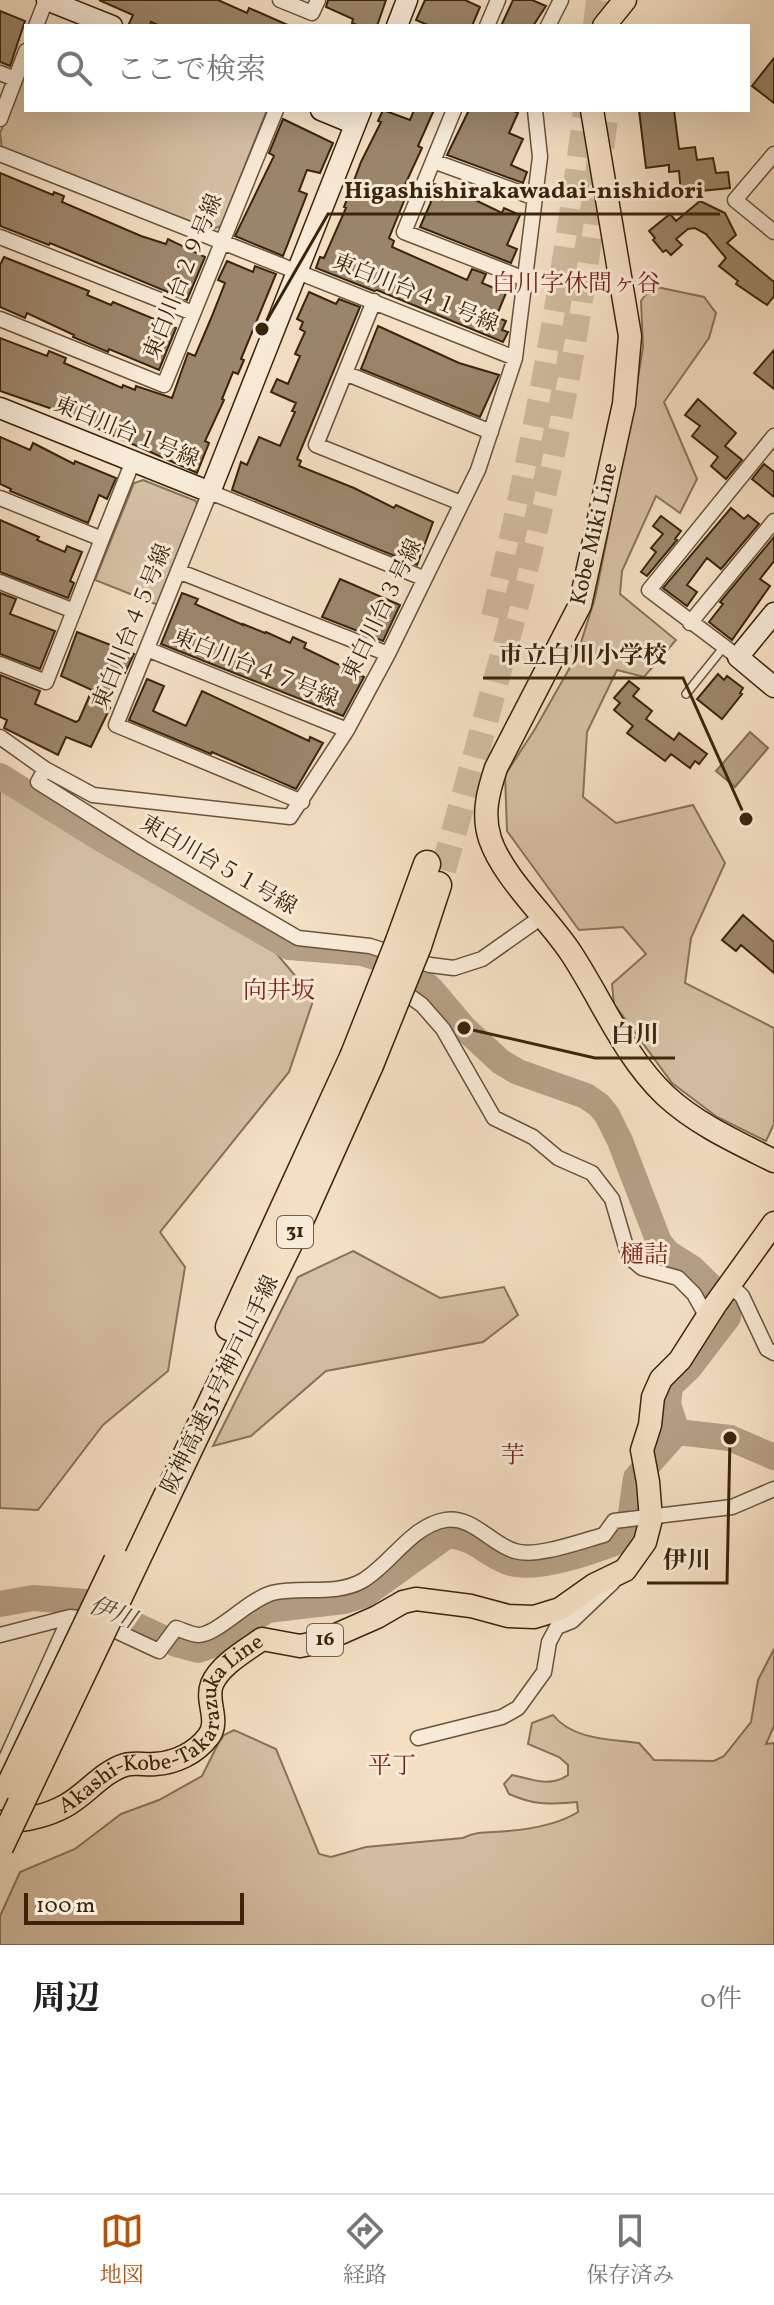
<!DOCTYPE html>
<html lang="ja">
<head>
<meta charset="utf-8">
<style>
	:root { --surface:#fff; --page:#f6f6f6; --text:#222; --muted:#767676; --line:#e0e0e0; --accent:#b45309 }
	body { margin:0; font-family:Vollkorn,"Noto Serif JP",serif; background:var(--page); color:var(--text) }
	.scale { position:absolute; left:24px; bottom:20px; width:220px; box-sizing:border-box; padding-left:8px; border:4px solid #3b2409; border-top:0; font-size:22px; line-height:28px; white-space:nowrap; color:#3b2409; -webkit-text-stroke:6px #f8ead8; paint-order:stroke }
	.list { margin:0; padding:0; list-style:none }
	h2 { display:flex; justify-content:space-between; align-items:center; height:104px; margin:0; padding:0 32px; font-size:34px }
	h2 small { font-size:26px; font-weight:400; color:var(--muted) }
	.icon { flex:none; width:44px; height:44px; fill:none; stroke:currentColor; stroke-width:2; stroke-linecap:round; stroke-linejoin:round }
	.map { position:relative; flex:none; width:774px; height:1945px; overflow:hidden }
	.search { position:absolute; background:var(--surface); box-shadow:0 8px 32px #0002; left:24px; right:24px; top:24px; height:88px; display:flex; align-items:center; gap:20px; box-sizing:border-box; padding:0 28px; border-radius:0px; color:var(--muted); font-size:30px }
	.sheet { height:248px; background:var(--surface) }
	nav { display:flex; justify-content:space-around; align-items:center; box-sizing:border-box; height:112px; border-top:2px solid var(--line); background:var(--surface); font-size:22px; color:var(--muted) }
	nav a { display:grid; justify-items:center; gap:4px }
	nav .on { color:var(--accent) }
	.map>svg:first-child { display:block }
</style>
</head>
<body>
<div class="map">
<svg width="774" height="1945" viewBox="0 0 774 1945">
	<rect width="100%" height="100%" fill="#f4dfc3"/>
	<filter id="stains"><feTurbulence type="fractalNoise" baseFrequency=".0025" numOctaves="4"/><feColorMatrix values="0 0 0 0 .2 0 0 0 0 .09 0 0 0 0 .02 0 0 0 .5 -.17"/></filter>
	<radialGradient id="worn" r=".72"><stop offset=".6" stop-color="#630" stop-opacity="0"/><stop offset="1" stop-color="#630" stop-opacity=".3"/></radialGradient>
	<path fill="#d5bfa3" stroke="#887256" stroke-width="2" d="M 26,70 L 26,110 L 267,110 L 221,226 L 208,231 L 2,149 L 0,133 Z
		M 652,286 L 704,297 L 716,313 L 709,338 L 664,402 L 697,479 L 680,513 L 656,496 L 622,571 L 620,594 L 676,640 L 644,677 L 617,670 L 587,732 L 583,797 L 616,823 L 693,805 L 725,863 L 691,938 L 685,983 L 774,1028 L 774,1124 L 766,1141 L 717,1117 L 672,1083 L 614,1004 L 612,984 L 646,954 L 623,927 L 579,930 L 507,831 L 505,775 L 535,729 L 577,655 L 595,598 L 633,409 L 643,347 L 641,301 Z
		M 143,480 L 196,501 L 198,509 L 158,605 L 95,580 L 134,483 Z
		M 0,789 L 266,941 L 314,998 L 289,1072 L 160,1232 L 185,1267 L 168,1371 L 103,1425 L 38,1510 L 0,1508 Z
		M 353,1251 L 440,1298 L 504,1287 L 518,1315 L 483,1342 L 326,1371 L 251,1436 L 213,1446 L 298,1277 Z
		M 774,1649 L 774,1726 L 766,1744 L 774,1743 L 774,1945 L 0,1945 L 0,1916 L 20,1872 L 75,1849 L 121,1814 L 159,1800 L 202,1776 L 218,1744 L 224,1735 L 234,1730 L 276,1749 L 319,1854 L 331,1857 L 366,1847 L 463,1838 C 478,1830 492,1833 508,1831 C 531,1829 559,1824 578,1812 L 577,1802 C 549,1804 536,1806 509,1794 L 504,1784 L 512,1775 C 531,1779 550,1788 568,1775 L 568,1765 L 559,1757 L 528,1744 L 532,1723 L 553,1715 C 573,1740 610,1739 639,1743 L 654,1760 L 714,1761 L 724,1756 L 751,1722 L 758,1680 Z"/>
	<path fill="#b59f84" stroke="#846e53" stroke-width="2" d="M 750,732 L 768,748 L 735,787 L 716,771 Z"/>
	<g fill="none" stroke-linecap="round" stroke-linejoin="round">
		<path stroke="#b59f84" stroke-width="26" d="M 0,776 L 98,837 L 289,947 L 362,953 L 408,968 L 431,989 L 464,1028 L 501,1062 L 518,1072 L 586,1096 L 599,1105 L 607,1115 L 620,1141 L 659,1242 L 668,1253 L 692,1268 L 729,1304 L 728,1317 L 689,1368 L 670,1386 L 668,1404 L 677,1432
			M 677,1432 L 730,1438 L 774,1457
			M 0,1604 L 33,1598 L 86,1602 L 176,1644 L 198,1650 L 219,1643 L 267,1610 L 344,1601 L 366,1594 L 448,1535 C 479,1539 482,1552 508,1562 C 534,1573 596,1550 622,1540 L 630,1520 L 636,1478 L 677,1432"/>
	</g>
	<path fill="#9b856a" stroke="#3b2409" stroke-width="2" d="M 99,0 L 218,0 L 247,13 L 249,8 L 290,26 L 160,26 L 151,22 L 150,26 L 128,26 L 133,15 Z
		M 328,0 L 386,0 L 377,26 L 359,26 L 352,23 L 353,19 L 326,7 Z
		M 425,0 L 465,0 L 480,7 L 472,26 L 430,26 L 416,20 Z
		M 513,0 L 532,0 L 546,6 L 533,26 L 501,26 Z
		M 0,11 L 25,21 L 10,66 L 0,62 Z
		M 774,58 L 774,103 L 752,86 Z
		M 383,110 L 410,120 L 414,110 L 434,110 L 418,146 L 422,148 L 403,189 L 408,191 L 389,238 L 394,241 L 392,247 L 467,280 L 472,269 L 486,274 L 482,283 L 506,293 L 496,317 L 506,321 L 502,330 L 508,332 L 503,342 L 377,290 L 374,291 L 316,268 L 320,257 L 324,258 L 346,208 L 344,207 L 361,162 L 381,122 L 378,121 Z
		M 469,110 L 512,110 L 518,113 L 509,133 L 523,139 L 511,165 L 527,172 L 523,183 L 447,155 Z
		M 639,110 L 674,110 L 679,149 L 695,147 L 697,160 L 713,158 L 716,173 L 728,172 L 730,188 L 681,193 L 679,171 L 669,172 L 669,165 L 646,168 Z
		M 283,119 L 333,143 L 320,173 L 307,170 L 299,191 L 307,194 L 283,256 L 235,236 L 274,156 L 269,153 Z
		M 0,173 L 53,195 L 54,192 L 64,196 L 62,202 L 141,236 L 166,244 L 168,239 L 205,257 L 187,300 L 50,243 L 49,245 L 0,226 Z
		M 434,184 L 464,195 L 466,191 L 477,196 L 475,200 L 502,213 L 504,208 L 520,215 L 507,245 L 517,249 L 511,263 L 420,227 L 431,202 L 429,198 Z
		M 700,201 L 725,213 L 736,235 L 727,243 L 774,282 L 774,296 L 767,305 L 736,284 L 738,281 L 719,266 L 726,258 L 706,234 L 695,228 L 688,229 L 676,239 L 682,245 L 671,255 L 666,250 L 663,252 L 653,240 L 655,238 L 649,231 L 670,214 L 676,221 Z
		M 4,257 L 89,291 L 87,295 L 111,305 L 113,302 L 176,328 L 159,370 L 109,349 L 108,352 L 73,337 L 74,335 L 27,313 L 25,318 L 0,307 L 0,265 Z
		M 227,261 L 253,272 L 255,266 L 276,274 L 241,359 L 244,360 L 238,374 L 233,372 L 222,399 L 224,400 L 205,441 L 209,443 L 197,473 L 61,412 L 0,391 L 0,338 L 47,356 L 49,351 L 66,358 L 64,363 L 122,388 L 123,385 L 135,390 L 136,386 L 172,398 L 188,353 L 195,356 L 212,316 L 225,283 L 218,280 Z
		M 309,292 L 336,304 L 339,299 L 360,307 L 297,459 L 301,461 L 299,466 L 354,488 L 394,508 L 396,505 L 433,522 L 417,565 L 232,490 L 241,462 L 247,465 L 259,437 L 280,446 L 295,412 L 292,411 L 296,403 L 271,392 L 277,379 L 288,384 L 300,356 L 295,354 L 305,332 L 300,329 L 303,322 L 297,319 Z
		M 378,326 L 459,363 L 499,375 L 480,417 L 361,369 Z
		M 774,350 L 774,389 L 754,373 Z
		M 698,399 L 736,433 L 725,446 L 742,460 L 726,479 L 711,466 L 718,457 L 692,436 L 700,426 L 685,415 Z
		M 0,437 L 30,450 L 33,443 L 74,464 L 75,461 L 116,478 L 107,499 L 99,495 L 88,523 L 10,491 L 11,489 L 0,484 Z
		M 764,464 L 774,472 L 774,497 L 752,479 Z
		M 731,508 L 744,519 L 748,515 L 759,524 L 721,569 L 707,558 L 687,585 L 697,592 L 687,606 L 663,588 Z
		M 661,516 L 681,531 L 675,539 L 677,540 L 647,576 L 641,572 L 656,552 L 651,548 L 663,534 L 653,526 Z
		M 0,520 L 39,537 L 37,540 L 65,552 L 67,546 L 82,552 L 70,581 L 74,583 L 68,598 L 0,572 Z
		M 774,537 L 774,561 L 760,579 L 770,586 L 732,640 L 709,622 L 723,604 L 720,602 Z
		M 340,579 L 400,605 L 383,641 L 322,617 Z
		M 0,593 L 16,599 L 10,614 L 55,631 L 40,669 L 0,654 Z
		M 182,593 L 198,599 L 195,604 L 243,625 L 243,624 L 265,633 L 266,632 L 290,643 L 293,637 L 306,643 L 304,648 L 364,677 L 343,716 L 161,644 Z
		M 77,632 L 134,654 L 125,673 L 121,671 L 106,707 L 110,708 L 91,747 L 66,737 L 58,755 L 4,728 L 7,720 L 0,717 L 0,675 L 40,691 L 35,704 L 76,722 L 79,720 L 92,690 L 61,676 Z
		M 718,674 L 724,680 L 727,676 L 743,688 L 740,693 L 742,694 L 722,719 L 697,699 Z
		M 147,679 L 164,686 L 153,711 L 186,726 L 202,691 L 309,741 L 310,737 L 323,743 L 296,789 L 212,752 L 211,754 L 129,720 Z
		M 629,681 L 639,689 L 633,696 L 652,711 L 646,719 L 674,740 L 679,733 L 707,754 L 699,764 L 695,761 L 690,768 L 671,754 L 665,761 L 627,733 L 633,726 L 614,710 L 620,703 L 614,698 Z
		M 743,915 L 774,942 L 774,973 L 741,945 L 736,951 L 722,940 Z"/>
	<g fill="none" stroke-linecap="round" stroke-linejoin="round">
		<path stroke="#cfba9e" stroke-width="26" stroke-dasharray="26 13" stroke-linecap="butt" d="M 596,26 L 599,0
			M 494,617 C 534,449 565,282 586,110
			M 443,870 C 480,741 516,613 546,482 C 573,359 591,235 606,110"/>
		<defs>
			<path id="lane" d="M 686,694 L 723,648"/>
			<path id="street" d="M 280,0 L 312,13 L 318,0
				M 36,26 L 46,0
				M 487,26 L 498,0
				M 548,26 L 561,0
				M 0,73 L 15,79
				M 454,110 L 404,232 L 525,279
				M 0,119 L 26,51
				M 0,154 L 515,358
				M 774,154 L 735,200 L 774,232
				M 433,161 L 535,198
				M 0,237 L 193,313
				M 374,301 L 316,445 L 461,503
				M 0,319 L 164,385 L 276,110
				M 345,373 L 491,432
				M 0,498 L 102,539 L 133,461
				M 178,571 L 388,654
				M 0,582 L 74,611
				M 690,623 L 774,521
				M 147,649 L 347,730
				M 738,657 L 649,590 L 774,436
				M 0,664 L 46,682 L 102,539
				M 0,737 L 45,769 L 93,795 L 290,817 L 347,730 L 388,654 L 478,470 L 515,358 L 540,157 L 535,110
				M 45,769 L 38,782 L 143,848 L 298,938 L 370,946 L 430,965 L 454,968 L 482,959 L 543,916
				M 302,802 L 116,725 L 210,492 L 423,578
				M 397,987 L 422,1005 L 443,1029 L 494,1118 L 533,1137 L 558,1158 L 592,1173 L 612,1199 L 629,1257 L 642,1268 L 678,1278 L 694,1294 L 707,1317
				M 730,1285 L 742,1296 L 767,1349 L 774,1353
				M 0,1635 L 70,1617 L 90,1619 L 159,1651 L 176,1628 C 182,1630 192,1635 199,1635 C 218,1634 248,1600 272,1593 C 302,1586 335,1596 362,1581 C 390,1565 411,1526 445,1520 C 472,1515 492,1545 515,1551 C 537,1558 581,1541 604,1535 L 614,1521 L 732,1507 L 774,1489
				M 418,1738 L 502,1717 L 518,1708 L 544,1672 L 549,1642 L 557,1627 L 572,1621 L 613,1582
				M 0,1772 L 70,1617"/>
			<path id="secondary" d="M 47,0 L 112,26
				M 397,26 L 407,0
				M 321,110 L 355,124
				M 0,408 L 210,492 L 361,110
				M 774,613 L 738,657 L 774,687"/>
			<g id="primary">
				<path d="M 604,26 L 625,0"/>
				<path d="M 592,110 L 630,336 L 624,404 L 580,605 L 496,768 C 488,792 482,814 490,839 C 503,878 548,918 571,953 C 602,1000 624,1056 665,1095 C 696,1124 736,1142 774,1161"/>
				<path id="s1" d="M 0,1822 C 22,1821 45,1817 65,1806 C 86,1795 102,1772 125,1765 C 134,1762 146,1765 155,1764 C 175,1763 196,1753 208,1737 C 221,1721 205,1702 212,1684 C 220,1665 245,1651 262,1639 L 300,1646 L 320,1642 L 377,1617 L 403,1602 L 416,1599 L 471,1606 L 508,1616 L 534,1617 L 560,1609 L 594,1585 L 625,1570 L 645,1542 L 651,1519 L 648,1482 L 642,1450 L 650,1425 L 653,1397 L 661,1379 L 680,1360 L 715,1305 L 774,1223"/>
			</g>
			<path id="highway" d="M 399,941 L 427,864
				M 418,946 L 438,885
				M 229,1327 L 353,1057
				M 214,1397 L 300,1221 L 370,1065"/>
		</defs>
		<use href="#lane" stroke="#695338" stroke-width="10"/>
		<use href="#street" stroke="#695338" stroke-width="17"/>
		<use href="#secondary" stroke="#3b2409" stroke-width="23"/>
		<use href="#primary" stroke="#3b2409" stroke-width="25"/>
		<use href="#highway" stroke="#3b2409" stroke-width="29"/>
		<use href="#lane" stroke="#f8ead8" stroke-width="7"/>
		<use href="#street" stroke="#f8ead8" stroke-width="14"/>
		<use href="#secondary" stroke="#f8ead8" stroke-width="20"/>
		<use href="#primary" stroke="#f4dfc3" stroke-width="22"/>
		<use href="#highway" stroke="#f4dfc3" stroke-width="26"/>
		<defs>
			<path id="highway-bridge" d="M 353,1057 L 399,941
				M 370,1065 L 418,946
				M 10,1785 L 117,1561
				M 0,1847 L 214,1397"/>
		</defs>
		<use href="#highway-bridge" stroke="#3b2409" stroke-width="29" stroke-linecap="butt"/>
		<use href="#highway-bridge" stroke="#f4dfc3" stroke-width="26"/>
	</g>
	<g text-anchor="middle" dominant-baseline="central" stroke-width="6" stroke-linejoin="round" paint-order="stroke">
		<g fill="#f8ead8" stroke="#745f47" stroke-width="2">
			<rect x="277" y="1216" width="36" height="32" rx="6"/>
			<rect x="307" y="1624" width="36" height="32" rx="6"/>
		</g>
		<g font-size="20" font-weight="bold" fill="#3b2409">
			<text x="295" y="1232">31</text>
			<text x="325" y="1640">16</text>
		</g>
		<g font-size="22" fill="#3b2409" stroke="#f8ead8">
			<text transform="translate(184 277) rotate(-68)">東白川台２９号線</text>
			<text transform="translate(415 294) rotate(22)">東白川台４１号線</text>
			<text transform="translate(126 433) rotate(22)">東白川台１号線</text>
			<text transform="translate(595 534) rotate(-77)">Kobe Miki Line</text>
			<text transform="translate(383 610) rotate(-64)">東白川台３号線</text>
			<text transform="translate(133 627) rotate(-68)">東白川台４５号線</text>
			<text transform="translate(255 669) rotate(22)">東白川台４７号線</text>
			<text transform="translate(218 866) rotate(30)">東白川台５１号線</text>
			<text transform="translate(221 1385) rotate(-64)">阪神高速31号神戸山手線</text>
			<text stroke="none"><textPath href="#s1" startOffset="208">Akashi-Kobe-Takarazuka Line</textPath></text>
		</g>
		<g font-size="24" fill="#7a1f14" stroke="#f8ead8">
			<text x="576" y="285">白川字休間ヶ谷</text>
			<text x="279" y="992">向井坂</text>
			<text x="644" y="1256">樋詰</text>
			<text x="513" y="1457">芋</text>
			<text x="392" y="1767">平丁</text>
		</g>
		<g font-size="24" font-style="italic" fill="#60492e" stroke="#f8ead8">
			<text transform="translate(112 1614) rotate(21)">伊川</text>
		</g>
	</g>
	<path fill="none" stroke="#3b2409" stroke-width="3" d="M262 329L328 214H720M746 819L683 678H483M464 1028L595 1058H675M730 1438L727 1583H647"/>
	<g fill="#3b2409" stroke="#f8ead8" stroke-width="3">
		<circle cx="262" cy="329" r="8"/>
		<circle cx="746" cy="819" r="8"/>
		<circle cx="464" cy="1028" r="8"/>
		<circle cx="730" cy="1438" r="8"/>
	</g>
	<g font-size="24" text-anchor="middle" font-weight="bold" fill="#3b2409" stroke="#f8ead8" stroke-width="6" stroke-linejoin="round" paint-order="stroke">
		<text x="524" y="198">Higashishirakawadai-nishidori</text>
		<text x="583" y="663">市立白川小学校</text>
		<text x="635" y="1042">白川</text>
		<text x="687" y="1568">伊川</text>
	</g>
	<rect width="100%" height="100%" filter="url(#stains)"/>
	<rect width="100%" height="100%" fill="url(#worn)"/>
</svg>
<div class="scale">100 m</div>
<div class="search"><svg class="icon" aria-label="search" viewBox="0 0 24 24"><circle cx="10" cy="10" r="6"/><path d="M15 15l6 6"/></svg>ここで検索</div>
</div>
<section class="sheet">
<h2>周辺<small>0件</small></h2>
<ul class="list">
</ul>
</section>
<nav>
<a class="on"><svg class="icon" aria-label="map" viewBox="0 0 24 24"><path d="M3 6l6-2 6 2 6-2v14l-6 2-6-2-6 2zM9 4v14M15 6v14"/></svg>地図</a>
<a><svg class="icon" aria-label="directions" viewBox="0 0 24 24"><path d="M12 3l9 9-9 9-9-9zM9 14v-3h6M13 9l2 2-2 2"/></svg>経路</a>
<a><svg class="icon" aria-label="saved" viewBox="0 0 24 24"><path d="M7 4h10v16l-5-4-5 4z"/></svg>保存済み</a>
</nav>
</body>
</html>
